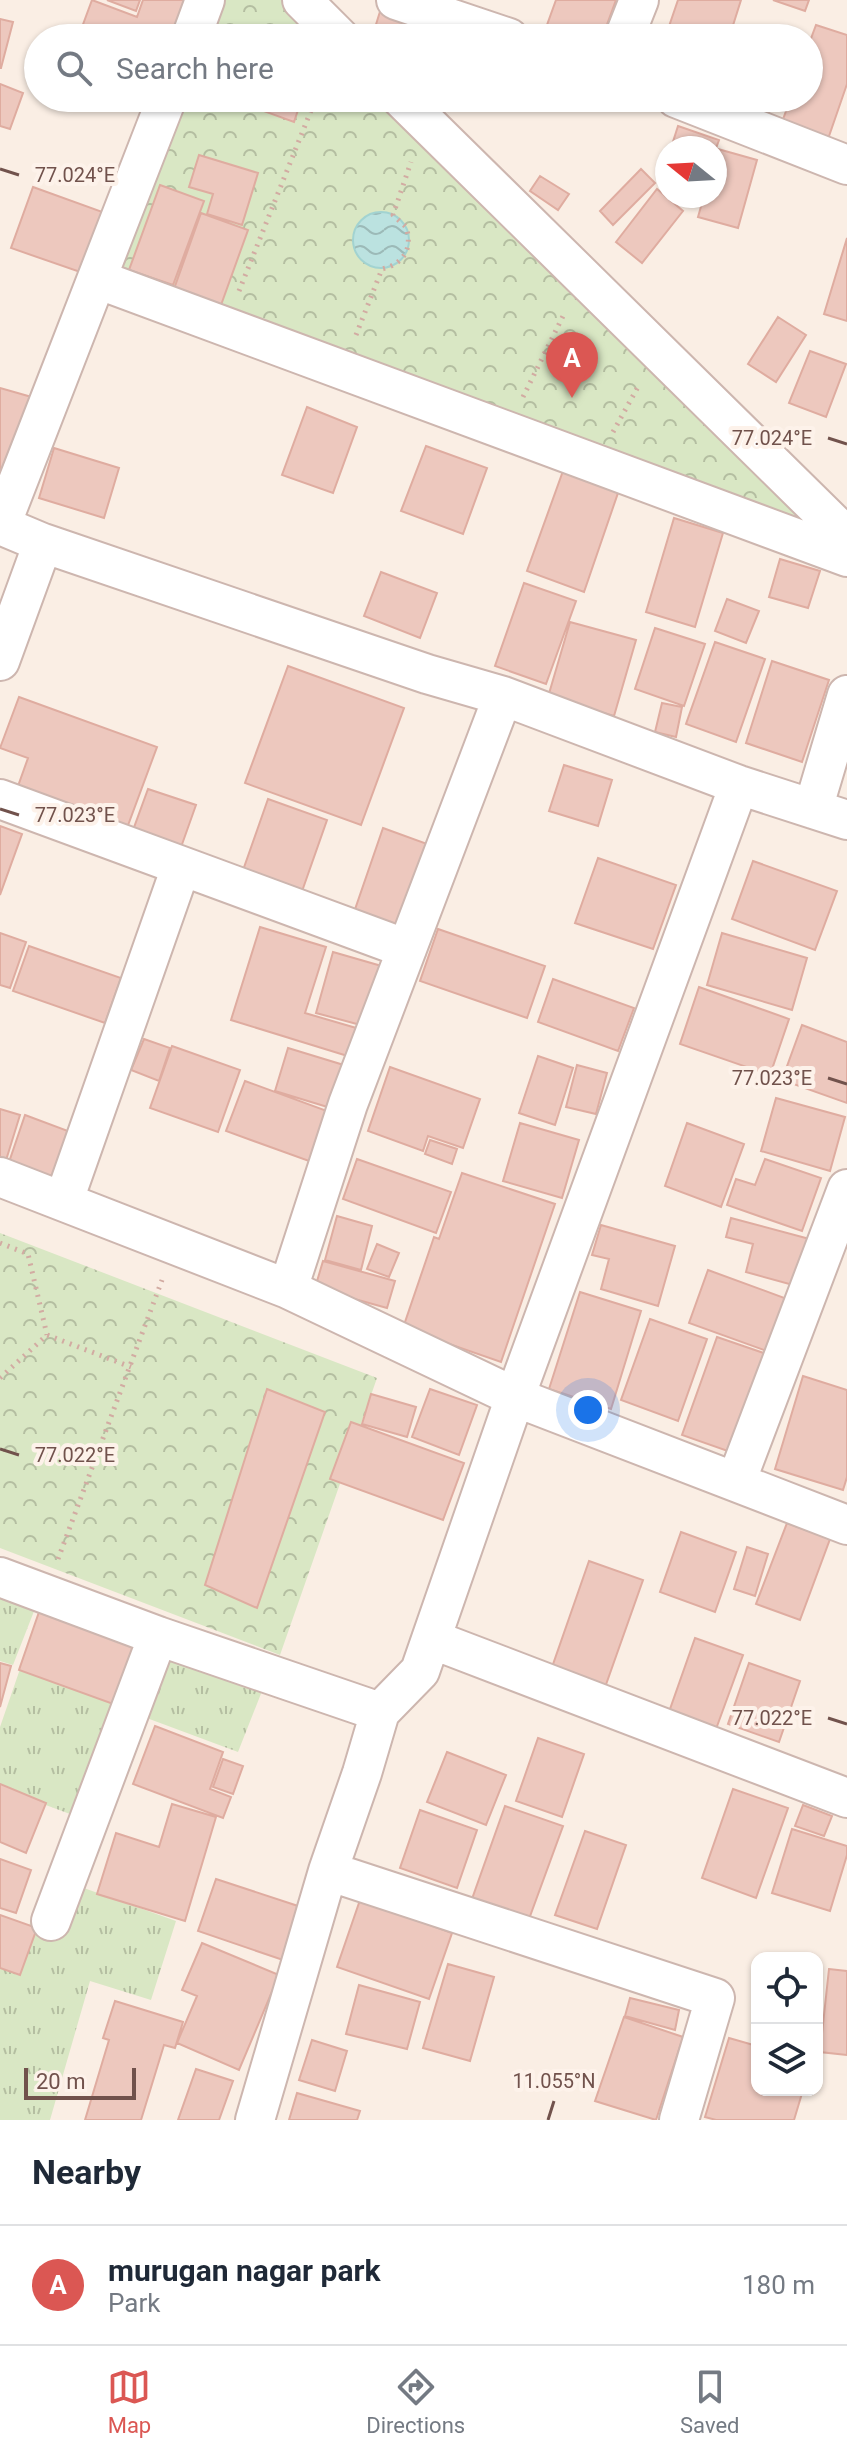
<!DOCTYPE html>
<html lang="en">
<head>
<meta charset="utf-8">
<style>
	:root { --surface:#fff; --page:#f6f6f7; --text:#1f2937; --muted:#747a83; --line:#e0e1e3; --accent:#db5753 }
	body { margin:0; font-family:Roboto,sans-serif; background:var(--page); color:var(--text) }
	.controls { position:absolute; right:24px; bottom:24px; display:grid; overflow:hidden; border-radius:16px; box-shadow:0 2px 6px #0004 }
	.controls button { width:72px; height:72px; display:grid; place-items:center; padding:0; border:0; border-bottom:2px solid var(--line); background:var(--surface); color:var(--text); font:40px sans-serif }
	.compass { position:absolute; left:655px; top:136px; width:72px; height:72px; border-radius:50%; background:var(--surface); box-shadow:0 2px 6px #0004; rotate:288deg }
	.scale { position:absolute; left:24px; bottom:20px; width:112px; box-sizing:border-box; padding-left:8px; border:4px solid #71524c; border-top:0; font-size:22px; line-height:28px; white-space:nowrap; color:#71524c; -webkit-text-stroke:6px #fdf2ea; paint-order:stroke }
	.you { position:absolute; left:588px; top:1410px; width:28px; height:28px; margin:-20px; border:6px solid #fff; border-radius:50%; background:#1a73e8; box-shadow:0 0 0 12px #1a73e833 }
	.badge { display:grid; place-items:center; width:52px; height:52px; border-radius:50%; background:var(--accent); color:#fff; font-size:26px; font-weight:700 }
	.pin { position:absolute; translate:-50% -66px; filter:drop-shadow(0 2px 4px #0008) }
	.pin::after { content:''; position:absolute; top:42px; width:28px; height:24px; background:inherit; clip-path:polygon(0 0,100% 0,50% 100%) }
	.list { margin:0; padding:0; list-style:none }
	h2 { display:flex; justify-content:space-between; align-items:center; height:104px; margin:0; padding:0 32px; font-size:34px }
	h2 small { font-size:26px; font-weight:400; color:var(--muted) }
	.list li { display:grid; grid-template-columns:52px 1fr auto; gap:24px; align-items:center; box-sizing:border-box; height:120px; padding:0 32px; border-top:2px solid var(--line) }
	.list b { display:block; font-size:30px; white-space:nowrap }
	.list p { margin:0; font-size:26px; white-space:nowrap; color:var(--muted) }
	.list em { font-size:26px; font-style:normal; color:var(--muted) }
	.icon { flex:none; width:44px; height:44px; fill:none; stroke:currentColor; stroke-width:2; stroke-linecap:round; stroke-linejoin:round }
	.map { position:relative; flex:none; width:847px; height:2120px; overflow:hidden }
	.search { position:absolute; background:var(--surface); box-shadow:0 2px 6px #0004; left:24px; right:24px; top:24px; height:88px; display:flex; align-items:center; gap:20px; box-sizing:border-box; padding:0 28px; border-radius:44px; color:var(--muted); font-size:30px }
	.sheet { height:224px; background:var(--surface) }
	nav { display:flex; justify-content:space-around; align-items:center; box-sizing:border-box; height:112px; border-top:2px solid var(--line); background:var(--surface); font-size:22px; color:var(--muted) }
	nav a { display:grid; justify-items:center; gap:4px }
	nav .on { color:var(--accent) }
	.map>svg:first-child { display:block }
</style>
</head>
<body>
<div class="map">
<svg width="847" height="2120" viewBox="0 0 847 2120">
	<defs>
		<pattern id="grass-tufts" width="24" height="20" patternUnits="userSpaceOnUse" patternTransform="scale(2)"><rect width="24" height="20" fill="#d9e7c4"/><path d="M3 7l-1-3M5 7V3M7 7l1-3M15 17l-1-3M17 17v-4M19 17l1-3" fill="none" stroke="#b4bea1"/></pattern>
		<pattern id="park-crowns" width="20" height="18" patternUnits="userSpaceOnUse" patternTransform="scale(2)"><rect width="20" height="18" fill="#d9e7c4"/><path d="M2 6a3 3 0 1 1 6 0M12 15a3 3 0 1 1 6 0" fill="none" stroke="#b4bea1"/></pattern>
		<pattern id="water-waves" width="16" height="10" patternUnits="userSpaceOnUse" patternTransform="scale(2)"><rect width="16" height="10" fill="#bbe2e0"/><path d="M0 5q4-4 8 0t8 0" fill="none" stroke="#9cbab8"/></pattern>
	</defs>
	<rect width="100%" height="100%" fill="#faeee4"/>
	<path fill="url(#grass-tufts)" d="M 0,1586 L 38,1601 L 13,1665 L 0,1661 Z
		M 143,1640 L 264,1686 L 238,1752 L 144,1717 L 81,1887 L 176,1921 L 151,2000 L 90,1981 L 50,2120 L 0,2120 L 0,1968 L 12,1972 L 70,1814 L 0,1788 L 0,1727 L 20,1669 Z"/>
	<path fill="url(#park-crowns)" d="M 222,0 L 283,0 L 321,38 L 208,38 Z
		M 184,98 L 381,98 L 808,524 L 116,272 Z
		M 0,1233 L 377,1378 L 280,1655 L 0,1548 Z"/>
	<path fill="url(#water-waves)" stroke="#a2d3d1" stroke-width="2" d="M353 240a28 28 0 1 1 56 0a28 28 0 1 1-56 0Z"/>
	<path fill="#edc8be" stroke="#dfaca0" stroke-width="2" d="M 92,0 L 137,17 L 143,0 L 194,0 L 181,38 L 78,38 Z
		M 107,0 L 140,0 L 136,11 Z
		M 556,0 L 616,0 L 602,38 L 583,38 L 547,25 Z
		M 678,0 L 741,0 L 729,38 L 665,38 Z
		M 773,0 L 809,0 L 805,11 Z
		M 383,2 L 437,19 L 431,38 L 385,38 L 373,34 Z
		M 0,19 L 13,22 L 1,68 L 0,68 Z
		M 816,25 L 847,35 L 847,84 L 828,139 L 782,122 L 791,98 L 809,98 L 809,44 Z
		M 0,84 L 23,93 L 10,129 L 0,126 Z
		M 228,98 L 302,98 L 294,122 Z
		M 721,98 L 774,98 L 768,114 Z
		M 678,126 L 719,140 L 715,151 L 715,148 L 671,148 Z
		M 718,149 L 757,160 L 738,228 L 698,217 L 704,196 L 715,196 L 715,159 Z
		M 199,155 L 258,173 L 242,225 L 207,214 L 213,194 L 189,187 Z
		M 641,169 L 655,183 L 613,225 L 600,211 Z
		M 540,176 L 569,194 L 558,210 L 530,191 Z
		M 160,185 L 204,201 L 173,285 L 129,270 Z
		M 33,187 L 108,214 L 86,274 L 11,248 Z
		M 657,189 L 683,211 L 642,263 L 616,242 Z
		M 201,213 L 248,230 L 221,305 L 174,289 Z
		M 847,238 L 847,321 L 824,314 Z
		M 778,317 L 806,335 L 776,382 L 748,364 Z
		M 810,351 L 846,364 L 826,417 L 789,403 Z
		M 0,388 L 35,398 L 0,477 Z
		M 307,407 L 357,427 L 333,493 L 282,475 Z
		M 426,446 L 487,468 L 463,534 L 401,511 Z
		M 54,448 L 119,468 L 104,518 L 39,498 Z
		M 563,471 L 619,490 L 584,592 L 527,571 Z
		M 674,518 L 723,533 L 695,627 L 646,612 Z
		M 780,559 L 820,571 L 808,608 L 769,597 Z
		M 381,572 L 437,593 L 420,638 L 364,616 Z
		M 524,583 L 576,601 L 546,684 L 495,666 Z
		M 727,599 L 759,611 L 746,643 L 715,631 Z
		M 570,622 L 636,640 L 614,716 L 548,697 Z
		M 655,628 L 705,644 L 684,706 L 635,689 Z
		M 715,642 L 765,659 L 736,742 L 686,724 Z
		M 772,661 L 829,680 L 802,762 L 746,743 Z
		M 288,666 L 404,708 L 361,825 L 245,783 Z
		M 19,697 L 157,747 L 127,828 L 17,789 L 28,758 L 0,748 Z
		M 662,703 L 682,707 L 676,737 L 655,732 Z
		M 564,765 L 612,780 L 598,826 L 549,811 Z
		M 148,789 L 196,805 L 180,850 L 132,833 Z
		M 268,799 L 327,820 L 300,897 L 241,876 Z
		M 0,826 L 22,834 L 0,895 Z
		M 383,828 L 430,845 L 398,938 L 351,921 Z
		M 598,858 L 676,885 L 653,949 L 575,923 Z
		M 753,861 L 837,891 L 815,950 L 732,919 Z
		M 260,927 L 326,947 L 305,1013 L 363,1030 L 354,1058 L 231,1020 Z
		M 438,929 L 545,966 L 527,1018 L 420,981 Z
		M 0,933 L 26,942 L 10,988 L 0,985 Z
		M 722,933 L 807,958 L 792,1010 L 707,985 Z
		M 29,946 L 121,978 L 105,1023 L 13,991 Z
		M 333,952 L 385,967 L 368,1027 L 316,1013 Z
		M 553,979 L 634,1008 L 618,1051 L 538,1022 Z
		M 699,987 L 789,1019 L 770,1075 L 680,1044 Z
		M 802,1025 L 847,1042 L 847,1103 L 782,1080 Z
		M 144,1039 L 170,1048 L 159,1081 L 131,1070 Z
		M 172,1046 L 240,1070 L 218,1132 L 150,1108 Z
		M 288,1048 L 347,1066 L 334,1109 L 275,1091 Z
		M 538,1056 L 573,1068 L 555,1125 L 519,1113 Z
		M 577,1065 L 607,1073 L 596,1114 L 566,1107 Z
		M 390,1067 L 480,1099 L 463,1148 L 428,1136 L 423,1151 L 368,1131 Z
		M 245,1081 L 327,1111 L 309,1161 L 226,1131 Z
		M 776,1098 L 845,1117 L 830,1171 L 761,1151 Z
		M 0,1109 L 20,1115 L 3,1170 L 0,1169 Z
		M 25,1115 L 68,1131 L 48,1189 L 5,1174 Z
		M 520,1123 L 579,1140 L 562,1198 L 503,1181 Z
		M 687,1123 L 744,1144 L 721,1207 L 665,1186 Z
		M 430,1140 L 457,1149 L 452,1164 L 425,1154 Z
		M 357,1159 L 451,1192 L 436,1233 L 343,1199 Z
		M 765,1159 L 821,1178 L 802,1231 L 727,1205 L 736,1179 L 755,1185 Z
		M 462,1173 L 555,1204 L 501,1362 L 403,1328 L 434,1237 L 439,1239 Z
		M 337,1216 L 372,1226 L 361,1270 L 325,1260 Z
		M 731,1218 L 817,1241 L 804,1288 L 746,1272 L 753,1244 L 726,1237 Z
		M 601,1225 L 675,1246 L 658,1306 L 601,1289 L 609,1259 L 592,1255 Z
		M 377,1244 L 399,1253 L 389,1277 L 367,1269 Z
		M 323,1261 L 395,1281 L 387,1308 L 315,1288 Z
		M 708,1270 L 798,1303 L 778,1355 L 689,1323 Z
		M 580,1292 L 641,1311 L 611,1409 L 549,1389 Z
		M 650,1319 L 707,1339 L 678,1421 L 621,1400 Z
		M 717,1337 L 778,1358 L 742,1456 L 682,1435 Z
		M 803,1376 L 847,1390 L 847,1477 L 843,1490 L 775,1469 Z
		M 267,1389 L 325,1412 L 257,1608 L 205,1585 Z
		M 430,1389 L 477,1405 L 459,1455 L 412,1437 Z
		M 371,1394 L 416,1407 L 407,1437 L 362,1424 Z
		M 351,1422 L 464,1463 L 443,1520 L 330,1479 Z
		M 787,1523 L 830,1539 L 800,1620 L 756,1604 Z
		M 681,1532 L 736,1552 L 715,1612 L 660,1592 Z
		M 747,1547 L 768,1554 L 755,1596 L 734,1589 Z
		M 589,1561 L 643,1580 L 603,1693 L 550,1673 Z
		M 39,1612 L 137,1647 L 116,1705 L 19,1670 Z
		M 695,1638 L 743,1655 L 716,1729 L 669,1712 Z
		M 0,1663 L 11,1666 L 0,1707 Z
		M 749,1663 L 800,1681 L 779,1742 L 728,1724 Z
		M 155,1726 L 223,1752 L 210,1789 L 231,1797 L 223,1818 L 133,1784 Z
		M 538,1738 L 584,1754 L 562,1817 L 516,1801 Z
		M 447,1752 L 506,1775 L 486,1825 L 427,1802 Z
		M 223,1759 L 243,1766 L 233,1794 L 213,1787 Z
		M 0,1784 L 46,1803 L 26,1853 L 0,1842 Z
		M 733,1789 L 788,1808 L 756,1898 L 702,1878 Z
		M 172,1804 L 216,1817 L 185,1921 L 97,1894 L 116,1833 L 159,1847 Z
		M 803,1805 L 832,1816 L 824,1836 L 795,1826 Z
		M 505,1806 L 563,1826 L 529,1919 L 472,1899 Z
		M 420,1810 L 477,1830 L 457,1888 L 400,1868 Z
		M 792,1829 L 847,1846 L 847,1855 L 830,1911 L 772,1893 Z
		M 585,1831 L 626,1845 L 597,1929 L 555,1915 Z
		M 0,1859 L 31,1870 L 16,1913 L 0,1908 Z
		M 216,1879 L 301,1907 L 283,1960 L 198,1931 Z
		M 360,1900 L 452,1933 L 429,1999 L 337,1967 Z
		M 0,1915 L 37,1928 L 20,1975 L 0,1968 Z
		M 202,1943 L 279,1975 L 239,2070 L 177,2043 L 197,1996 L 182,1990 Z
		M 448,1964 L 494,1977 L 470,2061 L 423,2048 Z
		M 829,1969 L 847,1971 L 847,2055 L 820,2052 Z
		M 359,1985 L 420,2002 L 407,2049 L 346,2034 Z
		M 630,1998 L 679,2010 L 675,2030 L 625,2016 Z
		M 115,2001 L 183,2022 L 175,2048 L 164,2045 L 141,2120 L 85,2120 L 109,2040 L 103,2038 Z
		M 624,2017 L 683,2037 L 656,2120 L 595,2101 Z
		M 729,2038 L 757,2046 L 757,2090 L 803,2090 L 794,2120 L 716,2120 L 705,2117 Z
		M 312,2040 L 347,2051 L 335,2091 L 299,2080 Z
		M 196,2069 L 233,2081 L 219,2120 L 178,2120 Z
		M 297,2093 L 360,2111 L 357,2120 L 289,2120 Z"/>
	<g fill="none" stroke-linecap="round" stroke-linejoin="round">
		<defs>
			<path id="minor" d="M 302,0 L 340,38
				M 396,0 L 509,38
				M 191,38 L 205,0
				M 624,38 L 639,0
				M 401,98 L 847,537
				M 676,98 L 847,165
				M 97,279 L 847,557
				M 0,525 L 43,543 L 427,674 L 503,696 L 739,785 L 847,820
				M 1,525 L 167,98
				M 0,661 L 43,543
				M 0,799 L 407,949
				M 813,809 L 847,695
				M 0,1177 L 288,1289 L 515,1397 L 847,1525
				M 64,1200 L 181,867
				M 288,1289 L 348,1104 L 503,696
				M 736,1482 L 847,1189
				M 0,1577 L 158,1636 L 380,1712 L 420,1671 L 515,1397 L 739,785
				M 431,1639 L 847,1798
				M 328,1871 L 715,1998 L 679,2120
				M 51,1921 L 158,1636
				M 255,2120 L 328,1871 L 362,1773 L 380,1712"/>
		</defs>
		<use href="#minor" stroke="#cdb6af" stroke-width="42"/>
		<path stroke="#d2aba2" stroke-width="5" stroke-dasharray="2 6" stroke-linecap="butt" d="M 239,291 L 316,98
			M 356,335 L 382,269 C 404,264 413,248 406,227 L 393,215 L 411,162
			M 523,397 L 565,312
			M 613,432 L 639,385
			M 0,1243 L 28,1254 L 47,1335
			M 0,1378 L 47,1335 L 131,1367
			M 58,1559 L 162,1280"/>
		<use href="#minor" stroke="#fff" stroke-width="38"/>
	</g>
	<path fill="none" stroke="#71524c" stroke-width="3" d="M 0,169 L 19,175M 828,438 L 847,444M 0,809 L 19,815M 828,1078 L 847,1084M 0,1449 L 19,1455M 828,1718 L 847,1724M 548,2120 L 554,2101"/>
	<g font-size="20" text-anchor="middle" fill="#71524c" stroke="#fdf2ea" stroke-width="8" stroke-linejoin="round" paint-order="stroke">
		<text x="75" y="182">77.024°E</text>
		<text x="772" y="445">77.024°E</text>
		<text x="75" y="822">77.023°E</text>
		<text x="772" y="1085">77.023°E</text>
		<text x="75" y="1462">77.022°E</text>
		<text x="772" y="1725">77.022°E</text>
		<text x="554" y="2088">11.055°N</text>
	</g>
</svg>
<div class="controls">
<button><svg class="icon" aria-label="locate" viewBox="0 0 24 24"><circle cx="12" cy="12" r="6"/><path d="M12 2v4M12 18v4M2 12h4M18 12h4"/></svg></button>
<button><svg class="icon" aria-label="layers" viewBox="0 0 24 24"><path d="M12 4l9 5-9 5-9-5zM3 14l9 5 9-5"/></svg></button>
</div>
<svg class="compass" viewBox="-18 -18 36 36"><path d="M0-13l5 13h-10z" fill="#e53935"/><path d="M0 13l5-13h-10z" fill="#747a83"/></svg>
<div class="scale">20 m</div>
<div class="you"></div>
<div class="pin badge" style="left:572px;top:398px">A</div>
<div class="search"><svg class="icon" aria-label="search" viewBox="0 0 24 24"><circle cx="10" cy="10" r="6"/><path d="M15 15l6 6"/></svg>Search here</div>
</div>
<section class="sheet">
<h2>Nearby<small></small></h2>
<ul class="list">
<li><span class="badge">A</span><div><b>murugan nagar park</b><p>Park</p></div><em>180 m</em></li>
</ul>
</section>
<nav>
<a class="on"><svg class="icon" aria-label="map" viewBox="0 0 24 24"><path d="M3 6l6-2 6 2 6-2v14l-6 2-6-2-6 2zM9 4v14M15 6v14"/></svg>Map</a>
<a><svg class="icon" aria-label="directions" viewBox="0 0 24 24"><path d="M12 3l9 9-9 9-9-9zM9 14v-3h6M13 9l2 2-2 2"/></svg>Directions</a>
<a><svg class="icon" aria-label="saved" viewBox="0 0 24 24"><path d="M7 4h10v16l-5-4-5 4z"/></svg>Saved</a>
</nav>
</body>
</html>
